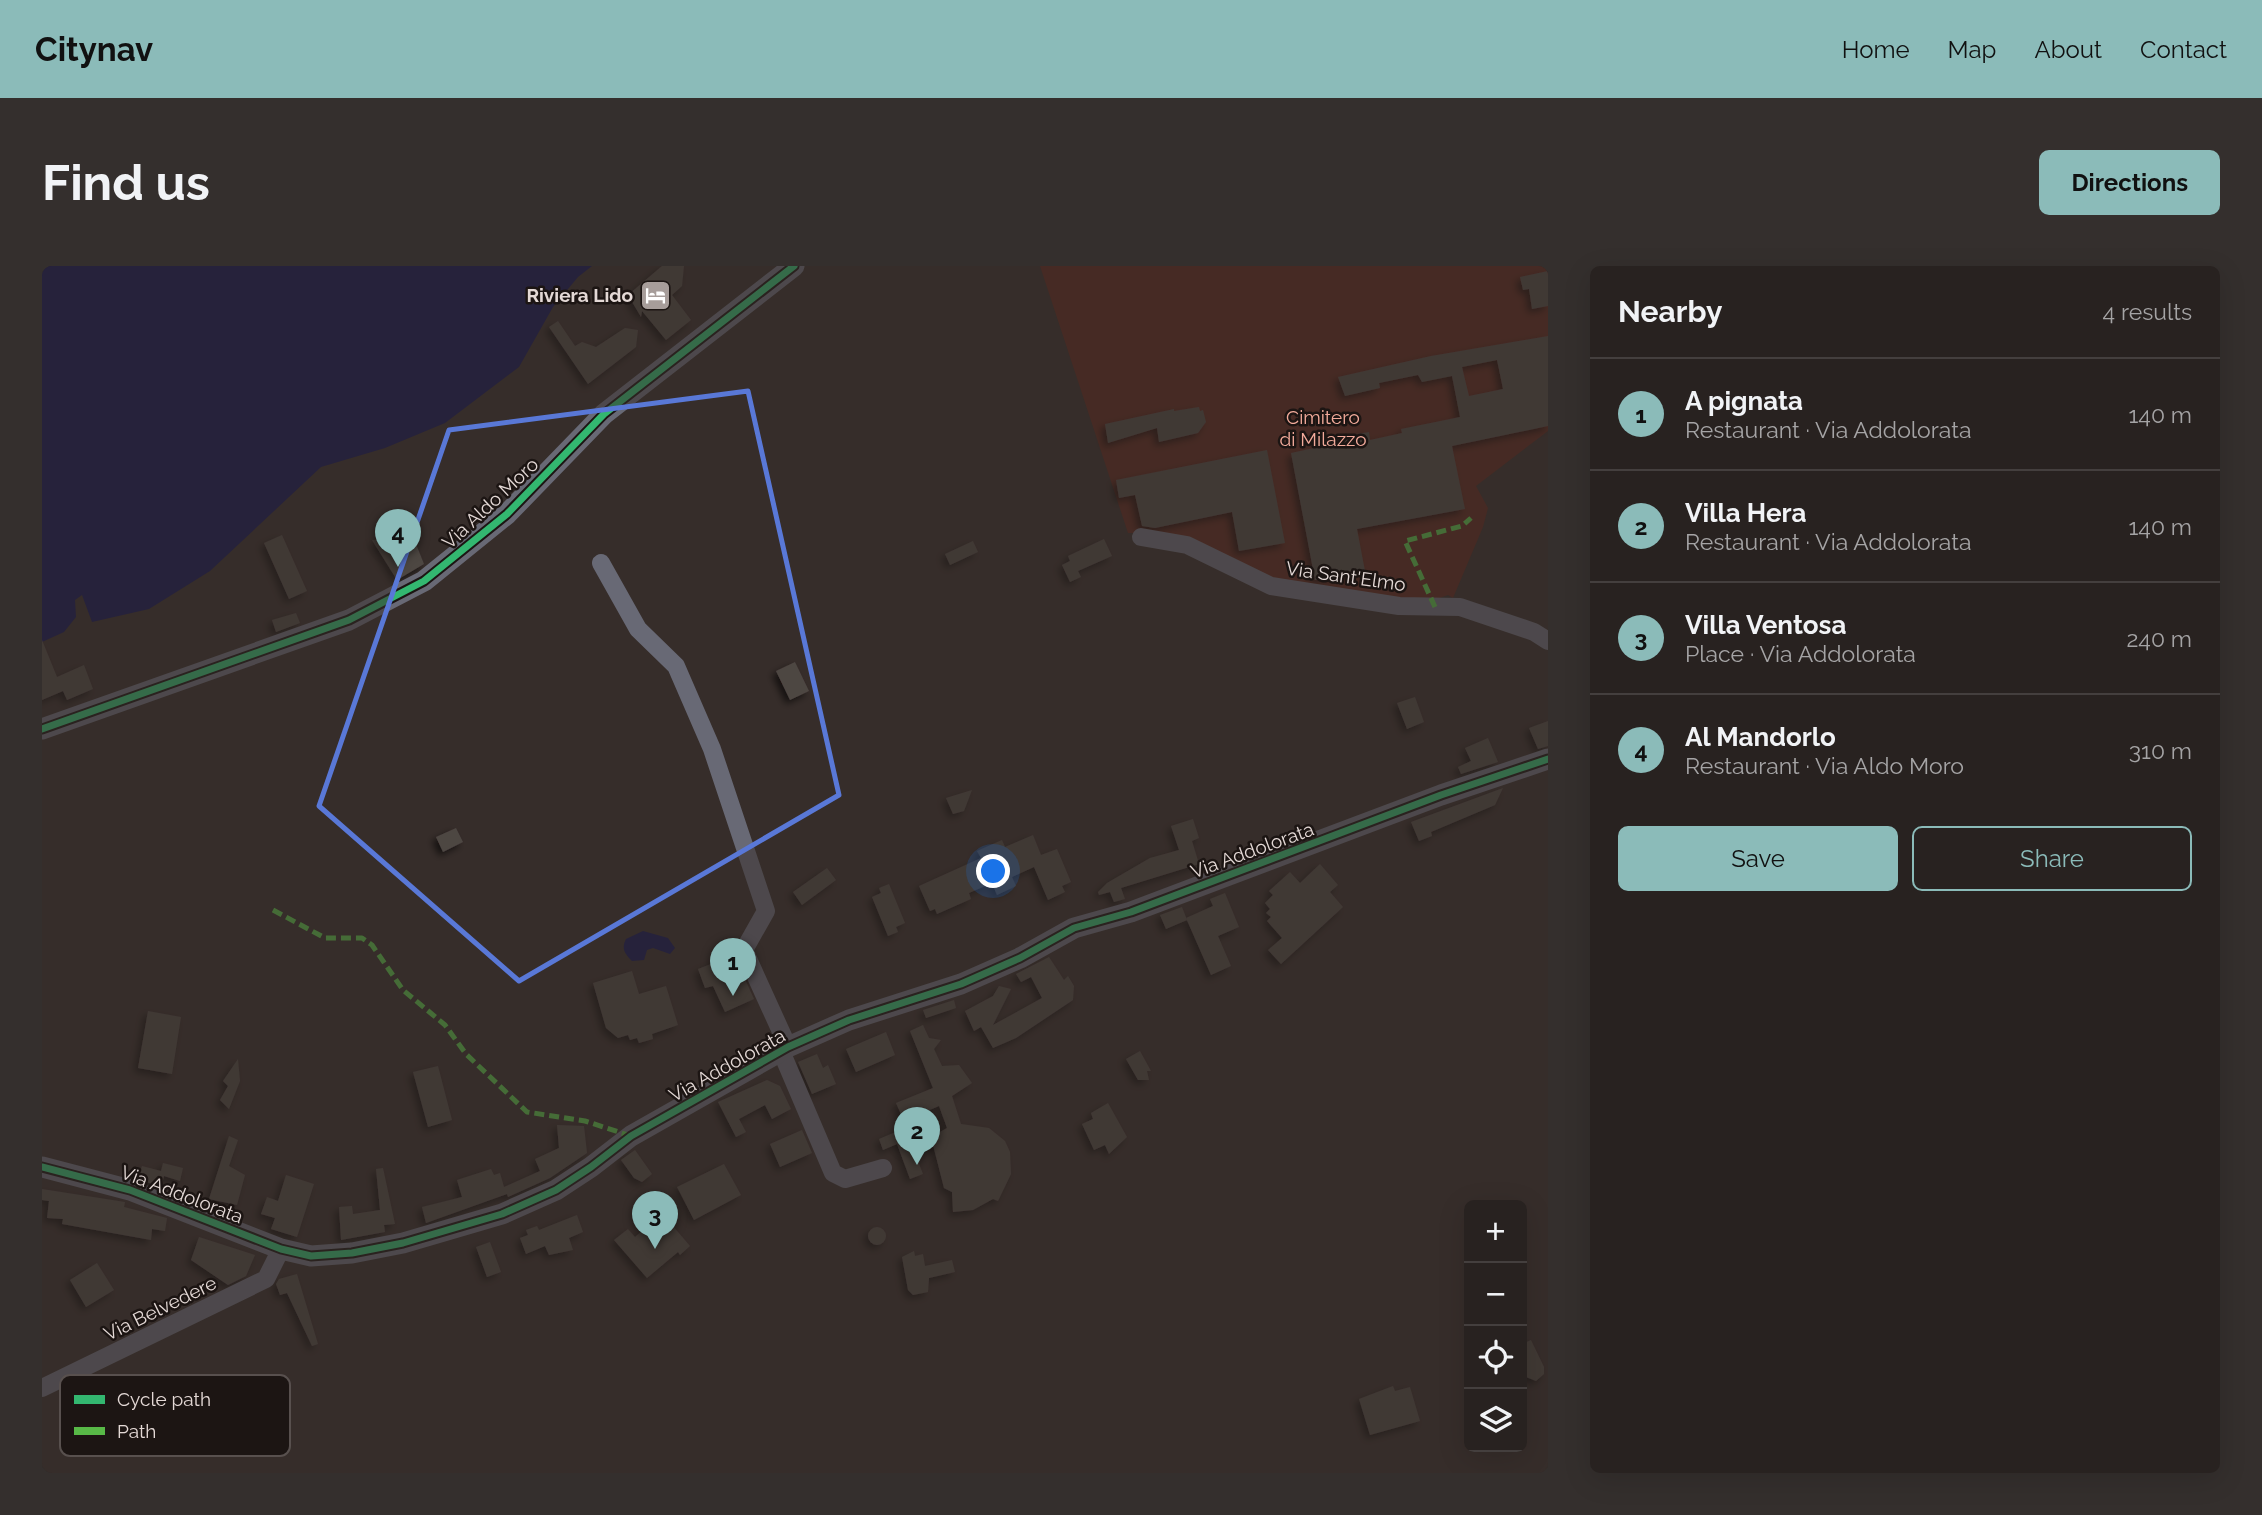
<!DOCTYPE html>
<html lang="en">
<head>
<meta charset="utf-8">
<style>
	:root { --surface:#282220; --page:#342f2d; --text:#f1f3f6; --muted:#a5a4a5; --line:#443f3e; --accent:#8bbbb9 }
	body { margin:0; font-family:Raleway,sans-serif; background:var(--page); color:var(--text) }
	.controls { position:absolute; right:21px; bottom:21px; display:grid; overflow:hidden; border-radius:10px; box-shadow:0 7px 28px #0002 }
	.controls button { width:63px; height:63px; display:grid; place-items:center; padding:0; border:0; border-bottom:2px solid var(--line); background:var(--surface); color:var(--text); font:35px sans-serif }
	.you { position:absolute; left:952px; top:606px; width:24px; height:24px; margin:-18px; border:5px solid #fff; border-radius:50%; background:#1a73e8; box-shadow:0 0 0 10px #1a73e833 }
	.badge { display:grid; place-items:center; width:46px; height:46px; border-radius:50%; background:var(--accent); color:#111; font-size:23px; font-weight:700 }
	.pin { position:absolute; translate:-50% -58px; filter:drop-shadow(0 2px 4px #0008) }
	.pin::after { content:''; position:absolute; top:37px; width:24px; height:21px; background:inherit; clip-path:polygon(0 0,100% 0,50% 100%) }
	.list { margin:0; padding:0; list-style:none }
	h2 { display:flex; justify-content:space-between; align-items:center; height:91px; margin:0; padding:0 28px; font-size:30px }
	h2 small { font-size:23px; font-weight:400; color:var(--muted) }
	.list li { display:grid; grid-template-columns:46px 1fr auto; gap:21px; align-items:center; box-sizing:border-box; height:112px; padding:0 28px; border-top:2px solid var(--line) }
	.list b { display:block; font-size:26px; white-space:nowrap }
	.list p { margin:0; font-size:23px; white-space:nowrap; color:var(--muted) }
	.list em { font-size:23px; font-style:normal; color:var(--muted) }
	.actions { display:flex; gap:14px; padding:21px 28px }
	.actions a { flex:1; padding:16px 0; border:2px solid var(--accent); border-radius:10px; text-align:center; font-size:24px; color:var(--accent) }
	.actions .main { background:var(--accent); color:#111 }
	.icon { flex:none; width:38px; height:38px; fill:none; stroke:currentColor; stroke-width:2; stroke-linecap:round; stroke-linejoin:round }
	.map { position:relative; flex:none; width:1506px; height:1207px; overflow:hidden; border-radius:10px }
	header { display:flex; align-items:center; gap:42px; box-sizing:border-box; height:98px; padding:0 35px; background:var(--accent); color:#111 }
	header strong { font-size:33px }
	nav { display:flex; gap:38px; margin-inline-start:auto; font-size:24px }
	.intro { display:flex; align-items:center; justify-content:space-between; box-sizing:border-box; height:168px; padding:0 42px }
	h1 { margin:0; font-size:49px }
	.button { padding:18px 32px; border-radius:10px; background:var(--accent); color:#111; font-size:24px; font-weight:700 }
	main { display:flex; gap:42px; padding:0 42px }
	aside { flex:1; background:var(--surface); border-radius:10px; box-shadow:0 7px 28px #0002 }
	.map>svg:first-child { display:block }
</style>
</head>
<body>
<header>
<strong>Citynav</strong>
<nav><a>Home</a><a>Map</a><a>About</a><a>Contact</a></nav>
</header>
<div class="intro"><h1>Find us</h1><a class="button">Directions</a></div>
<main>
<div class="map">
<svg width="1506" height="1207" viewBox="0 0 1506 1207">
	<defs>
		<filter id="shadow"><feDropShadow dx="-4" dy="4" stdDeviation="3.5" flood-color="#0009"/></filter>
	</defs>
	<rect width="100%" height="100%" fill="#362d2a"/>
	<path fill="#59271d" d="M 998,0 L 1506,0 L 1506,165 L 1434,220 L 1446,242 L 1441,261 L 1411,332 L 1406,329 L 1383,337 L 1255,322 L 1095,267 L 1086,267 Z"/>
	<path fill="#131551" d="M 0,0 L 550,0 L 536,11 L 511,41 L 477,101 L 403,157 L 343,182 L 279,201 L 168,305 L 107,343 L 50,356 L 40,329 L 33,334 L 34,351 L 22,366 L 0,376 Z
		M 601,665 L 626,672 L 633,682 L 628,688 L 611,682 L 605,684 L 602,694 L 590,695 C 583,688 579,683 584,673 Z"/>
	<path fill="#4e4643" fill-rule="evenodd" filter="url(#shadow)" d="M 620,0 L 642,0 L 640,20 L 630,29 L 649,54 L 624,74 L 600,45 L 599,51 L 586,29 Z
		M 1506,5 L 1506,40 L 1490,43 L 1487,23 L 1481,24 L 1478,11 Z
		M 516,55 L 533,80 L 540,76 L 554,81 L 583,62 L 596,64 L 594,81 L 546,118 L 507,61 Z
		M 1506,70 L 1506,160 L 1410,180 L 1423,243 L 1315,263 L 1323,305 L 1273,314 L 1249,187 L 1304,175 L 1303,170 L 1327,166 L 1328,174 L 1360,167 L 1359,163 L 1418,151 L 1410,110 L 1380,116 L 1376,109 L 1337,117 L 1338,122 L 1303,130 L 1296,111 L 1389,90 ZM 1455,94 L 1461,123 L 1427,130 L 1420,101 Z
		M 1157,141 L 1158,145 L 1161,144 L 1164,156 L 1156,167 L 1117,176 L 1115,162 L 1066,177 L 1063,158 L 1132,143 L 1132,145 Z
		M 1225,184 L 1243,277 L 1197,285 L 1190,246 L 1113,262 L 1100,260 L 1093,229 L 1077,232 L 1074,214 Z
		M 240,269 L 265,325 L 247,333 L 222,277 Z
		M 372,273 L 382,298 L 355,314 L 330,274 Z
		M 1062,273 L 1070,290 L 1036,305 L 1039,311 L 1028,316 L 1020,299 L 1028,295 L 1026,290 Z
		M 931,275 L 936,286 L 908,299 L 903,288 Z
		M 254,347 L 258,357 L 234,366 L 230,354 Z
		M 0,374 L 15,411 L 42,399 L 51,423 L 25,434 L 21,425 L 0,434 Z
		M 753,396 L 767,425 L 748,434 L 734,405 Z
		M 1373,431 L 1382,456 L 1365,463 L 1355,437 Z
		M 1506,455 L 1506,480 L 1496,483 L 1487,462 Z
		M 1446,472 L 1456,496 L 1419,508 L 1416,501 L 1429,495 L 1423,482 Z
		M 1461,522 L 1453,539 L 1389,566 L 1390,570 L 1377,575 L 1369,556 Z
		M 930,524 L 922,545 L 911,548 L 904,532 Z
		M 1151,553 L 1157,572 L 1150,575 L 1157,598 L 1079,622 L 1083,633 L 1072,636 L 1068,626 L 1057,629 L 1056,626 L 1065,617 L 1108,592 L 1137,584 L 1129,560 Z
		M 414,562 L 421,576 L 401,586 L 394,571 Z
		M 991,569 L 999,589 L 1015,583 L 1029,616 L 1020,620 L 1023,626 L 1006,634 L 992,601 L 970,611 L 974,620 L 955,629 L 950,617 L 927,627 L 929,633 L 895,648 L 893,643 L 888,645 L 877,620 L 939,592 L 935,585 L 960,574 L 963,581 Z
		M 1278,598 L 1296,619 L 1288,626 L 1301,641 L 1239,698 L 1226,684 L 1240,672 L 1225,655 L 1229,651 L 1224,647 L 1228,643 L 1223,637 L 1231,629 L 1227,625 L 1248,606 L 1258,617 Z
		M 785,602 L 794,614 L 760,639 L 751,626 Z
		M 847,618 L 863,657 L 854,661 L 856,666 L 846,670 L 830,631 L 839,627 L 837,622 Z
		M 1183,627 L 1197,661 L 1176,670 L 1189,700 L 1169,709 L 1144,652 L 1171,640 L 1168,633 Z
		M 1140,641 L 1145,654 L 1124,663 L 1118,649 Z
		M 692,689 L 712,733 L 683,746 L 671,720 L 663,722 L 656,703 Z
		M 1007,691 L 1022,714 L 1026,710 L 1032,720 L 1031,734 L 974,772 L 951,782 L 939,761 L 932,765 L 923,745 L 951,730 L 957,720 L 969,723 L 951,759 L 1000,732 L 989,711 L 979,716 L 974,708 Z
		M 590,705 L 597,728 L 624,720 L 636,759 L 610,768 L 611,773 L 597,777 L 595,772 L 588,774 L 586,769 L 576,772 L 564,762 L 551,717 Z
		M 912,734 L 914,742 L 884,752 L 881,744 Z
		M 106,745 L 139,751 L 130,808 L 96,802 Z
		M 881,759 L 887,772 L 899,774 L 892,783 L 900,800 L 917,799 L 930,817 L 910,830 L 919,858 L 947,862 L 963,875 L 968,886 L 969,908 L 956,935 L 951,933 L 931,944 L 911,946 L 910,926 L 902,922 L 889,871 L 905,862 L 897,840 L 862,855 L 854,837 L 891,822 L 868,765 Z
		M 844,766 L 853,789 L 814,806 L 804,783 Z
		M 1098,785 L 1109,805 L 1105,805 L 1107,814 L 1096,814 L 1084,793 Z
		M 775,788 L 781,802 L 786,799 L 794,818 L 770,828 L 756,796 Z
		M 196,793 L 198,815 L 187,843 L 178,834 L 186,820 L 188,822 L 181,815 Z
		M 396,800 L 410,854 L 386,861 L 371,806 Z
		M 725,814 L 738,820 L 749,843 L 730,853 L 723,839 L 697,853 L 704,866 L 694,871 L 676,836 Z
		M 1066,837 L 1085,871 L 1067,888 L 1063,879 L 1052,884 L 1040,858 L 1051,853 L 1049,847 Z
		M 515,859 L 542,860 L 545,887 L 508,912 L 466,931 L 465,928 L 384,957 L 380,941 L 420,931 L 415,914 L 449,903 L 452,909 L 458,907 L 462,921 L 498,905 L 493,893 L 517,882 Z
		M 863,862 L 881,908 L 868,913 L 855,878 L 841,884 L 837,873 Z
		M 760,864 L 770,887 L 738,901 L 728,878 Z
		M 187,870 L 196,874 L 187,900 L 203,909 L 195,939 L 167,933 Z
		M 593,884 L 610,908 L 600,916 L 592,912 L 579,894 Z
		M 121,897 L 141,902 L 138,915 L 122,910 L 119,921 L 96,913 L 100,900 L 119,905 Z
		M 682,898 L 699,929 L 652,954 L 635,921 Z
		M 341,902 L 353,958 L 342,959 L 343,966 L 299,974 L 297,941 L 310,940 L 311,948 L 338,944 L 334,903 Z
		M 244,909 L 272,918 L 255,971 L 229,963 L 233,952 L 219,948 L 225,931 L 236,935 Z
		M 0,923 L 83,936 L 82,941 L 125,952 L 123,965 L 110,963 L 109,974 L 20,958 L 21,953 L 5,952 L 7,935 L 0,934 Z
		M 535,949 L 541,966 L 527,972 L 531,984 L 507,989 L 503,980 L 484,988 L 478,972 L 486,969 L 484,964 L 495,960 L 497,964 Z
		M 624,952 L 648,980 L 638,989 L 636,986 L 605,1012 L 572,974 L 586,963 L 593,971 L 601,964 L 605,968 Z
		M826 970a9 9 0 1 1 18 0a9 9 0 1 1-18 0Z
		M 157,971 L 213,989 L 204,1010 L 186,1019 L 149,994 Z
		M 448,976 L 459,1006 L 445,1011 L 434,981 Z
		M 872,985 L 873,990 L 881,988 L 883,1000 L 910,994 L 913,1006 L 887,1012 L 886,1026 L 871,1029 L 866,1024 L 860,991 Z
		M 55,997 L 72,1024 L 44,1041 L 28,1014 Z
		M 255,1008 L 276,1078 L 270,1080 L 245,1027 L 238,1029 L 234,1018 L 237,1013 Z
		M 1489,1074 L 1502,1101 L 1502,1108 L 1494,1115 L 1484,1111 L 1481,1105 L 1480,1078 Z
		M 1351,1120 L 1353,1125 L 1368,1121 L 1378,1155 L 1328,1169 L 1317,1133 Z"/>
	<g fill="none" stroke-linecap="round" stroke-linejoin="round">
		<path stroke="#686975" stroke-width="18" d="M 1099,271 L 1145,279 L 1229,320 L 1357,340 L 1418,341 L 1492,366 L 1506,375
			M 559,297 L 596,363 L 634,400 L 670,483 L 724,645 L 702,684 L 746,781
			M 739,785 L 791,907 L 803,913 L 841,902
			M 0,1122 L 224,1013 L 239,983"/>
		<path stroke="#686975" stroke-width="21" d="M 0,463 L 307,354 L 382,315 L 465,248 L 562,148 L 752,0
			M 0,901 L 88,924 L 239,983 L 269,990 L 310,987 L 361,977 L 460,948 L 514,924 L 549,901 L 589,870 L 746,781 L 807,754 L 919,718 L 978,692 L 1032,662 L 1089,646 L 1399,529 L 1506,493"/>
		<path stroke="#58b947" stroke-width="5" stroke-dasharray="10 5" stroke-linecap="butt" d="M 1393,341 L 1363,275 L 1420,260 L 1429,252
			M 231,644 L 283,672 L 320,672 L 330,679 L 361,724 L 403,759 L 424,788 L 485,846 L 543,855 L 589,870"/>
		<defs>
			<path id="cycleway" d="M 0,463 L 307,354 L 382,315 L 465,248 L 562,148 L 752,0
				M 0,901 L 88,924 L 239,983 L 269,990 L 310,987 L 361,977 L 460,948 L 514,924 L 549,901 L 589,870 L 746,781 L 807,754 L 919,718 L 978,692 L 1032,662 L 1089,646 L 1399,529 L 1506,493"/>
		</defs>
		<use href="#cycleway" stroke="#1c1513" stroke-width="11"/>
		<use href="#cycleway" stroke="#33b770" stroke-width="7"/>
	</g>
	<path d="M0 0H1506V1207H0ZM 706,125 L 797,529 L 477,715 L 277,540 L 407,164 Z" fill="#362d2a" fill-opacity=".55" fill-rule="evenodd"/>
	<path fill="none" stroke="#5978d7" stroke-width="5" stroke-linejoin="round" d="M 706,125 L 797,529 L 477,715 L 277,540 L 407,164 Z"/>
	<defs>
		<symbol id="hotel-square" viewBox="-11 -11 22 22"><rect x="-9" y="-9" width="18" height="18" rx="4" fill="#a79d9a" stroke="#1c1513"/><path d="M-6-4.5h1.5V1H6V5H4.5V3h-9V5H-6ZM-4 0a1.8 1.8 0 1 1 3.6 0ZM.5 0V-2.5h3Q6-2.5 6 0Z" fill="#fff"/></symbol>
	</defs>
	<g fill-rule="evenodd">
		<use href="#hotel-square" x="596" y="12" width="35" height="35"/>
	</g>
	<g text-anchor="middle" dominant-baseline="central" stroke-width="5" stroke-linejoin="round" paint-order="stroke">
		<g font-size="19" font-weight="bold" fill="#e4d9d6" stroke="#1c1513" text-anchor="end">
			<text x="591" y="29">Riviera Lido</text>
		</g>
		<g font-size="19" fill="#f3ab9b" stroke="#1c1513">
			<text x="1281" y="151">Cimitero<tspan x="1281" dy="22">di Milazzo</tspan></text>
		</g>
		<g font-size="19" fill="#e4d9d6" stroke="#1c1513">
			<text transform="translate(448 237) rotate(-43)">Via Aldo Moro</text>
			<text transform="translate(1304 310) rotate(8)">Via Sant'Elmo</text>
			<text transform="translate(1210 584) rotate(-20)">Via Addolorata</text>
			<text transform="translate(685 799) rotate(-29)">Via Addolorata</text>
			<text transform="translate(140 928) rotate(21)">Via Addolorata</text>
			<text transform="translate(118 1042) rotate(-26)">Via Belvedere</text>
		</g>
	</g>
	<rect x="18" y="1109" width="230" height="81" rx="10" fill="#1c1513" stroke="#58504e" stroke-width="2"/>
	<rect x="32" y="1129" width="31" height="9" fill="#33b770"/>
	<rect x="32" y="1161" width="31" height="8" fill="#58b947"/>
	<g font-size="19" fill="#e4d9d6">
		<text x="75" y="1140">Cycle path</text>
		<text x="75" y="1172">Path</text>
	</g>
</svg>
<div class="controls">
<button>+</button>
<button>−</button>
<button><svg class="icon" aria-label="locate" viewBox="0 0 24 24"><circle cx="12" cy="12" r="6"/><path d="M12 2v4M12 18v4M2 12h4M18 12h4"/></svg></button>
<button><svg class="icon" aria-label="layers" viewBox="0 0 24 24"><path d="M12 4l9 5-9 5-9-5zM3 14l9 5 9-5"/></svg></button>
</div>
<div class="you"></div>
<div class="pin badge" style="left:691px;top:730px">1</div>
<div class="pin badge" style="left:875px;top:899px">2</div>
<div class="pin badge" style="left:613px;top:983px">3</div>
<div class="pin badge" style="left:356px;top:301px">4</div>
</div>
<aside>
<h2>Nearby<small>4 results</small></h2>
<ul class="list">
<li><span class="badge">1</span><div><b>A pignata</b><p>Restaurant · Via Addolorata</p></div><em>140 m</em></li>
<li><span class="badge">2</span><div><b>Villa Hera</b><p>Restaurant · Via Addolorata</p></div><em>140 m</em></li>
<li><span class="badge">3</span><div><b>Villa Ventosa</b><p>Place · Via Addolorata</p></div><em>240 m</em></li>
<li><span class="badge">4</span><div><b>Al Mandorlo</b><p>Restaurant · Via Aldo Moro</p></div><em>310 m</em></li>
</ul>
<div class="actions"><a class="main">Save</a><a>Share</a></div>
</aside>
</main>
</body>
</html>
